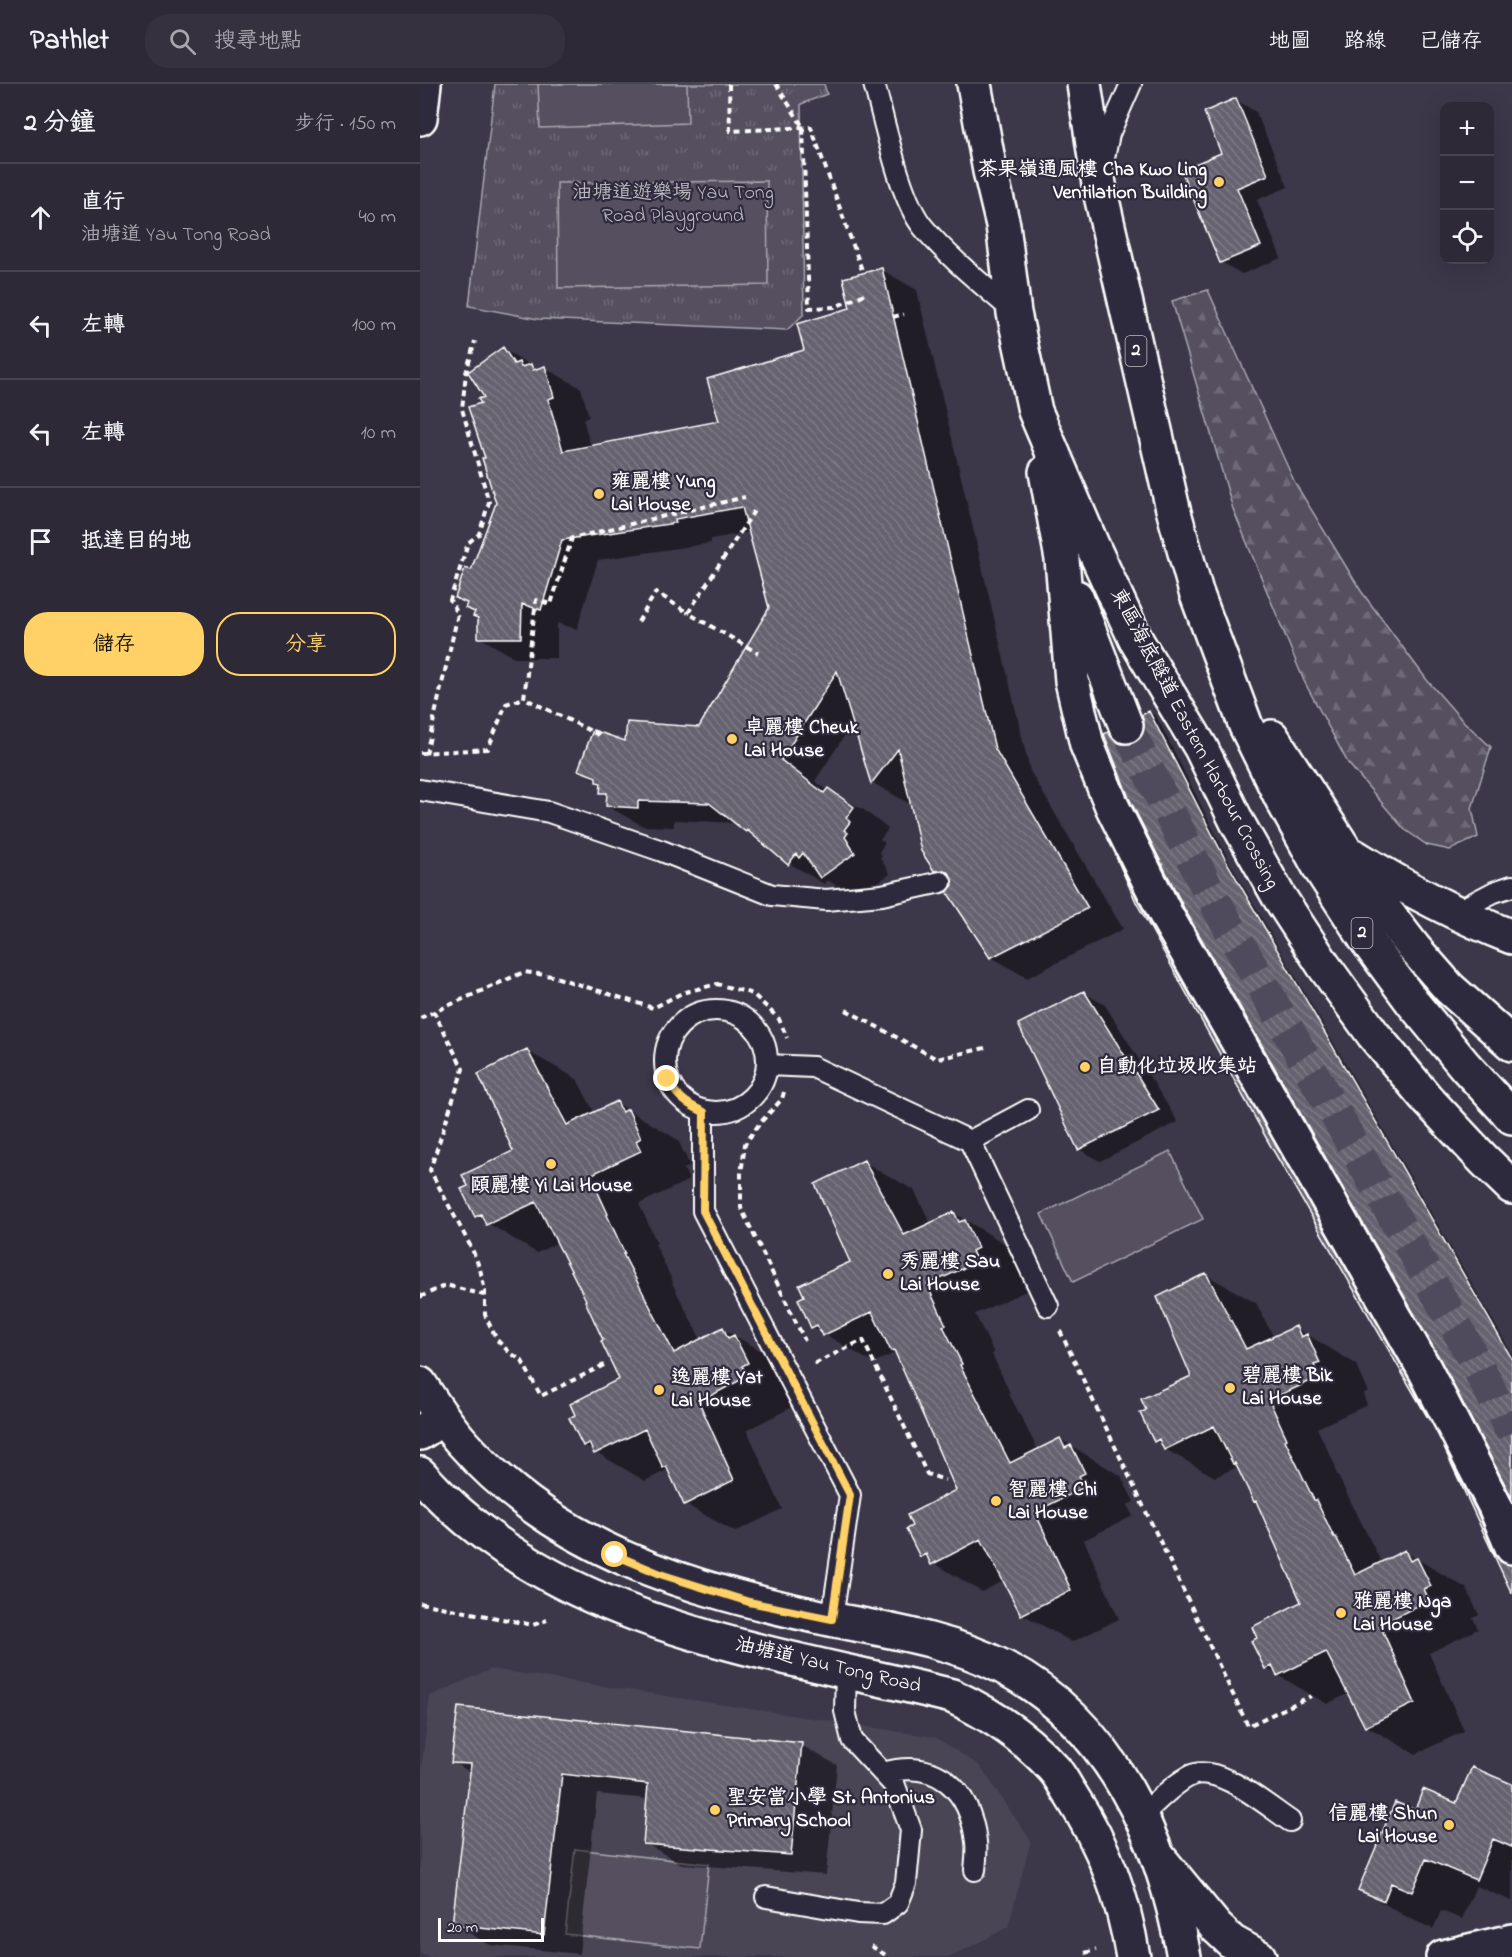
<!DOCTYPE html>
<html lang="zh-TW">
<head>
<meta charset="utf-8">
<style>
	:root { --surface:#2d2937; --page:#35313f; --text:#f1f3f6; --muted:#a7a6ad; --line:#484552; --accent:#ffd166 }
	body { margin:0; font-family:"Indie Flower","LXGW WenKai TC",sans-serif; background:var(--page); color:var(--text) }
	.controls { position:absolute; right:18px; top:18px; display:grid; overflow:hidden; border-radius:12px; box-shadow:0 6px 24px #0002 }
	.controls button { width:54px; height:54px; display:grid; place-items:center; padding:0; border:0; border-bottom:2px solid var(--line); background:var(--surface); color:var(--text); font:30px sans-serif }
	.scale { position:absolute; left:18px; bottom:15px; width:106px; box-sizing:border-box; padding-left:6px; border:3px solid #fff; border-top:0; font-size:16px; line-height:21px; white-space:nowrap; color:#fff; -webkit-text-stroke:4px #2f2a3d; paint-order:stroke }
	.stop { position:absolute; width:18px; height:18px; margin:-14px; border:4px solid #ffd166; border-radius:50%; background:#fff }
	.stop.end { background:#ffd166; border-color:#fff; box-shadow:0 2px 6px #0008 }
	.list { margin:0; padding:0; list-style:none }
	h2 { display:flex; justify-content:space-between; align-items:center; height:78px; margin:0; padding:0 24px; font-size:26px }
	h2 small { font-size:20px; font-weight:400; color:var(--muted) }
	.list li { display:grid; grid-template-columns:39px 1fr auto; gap:18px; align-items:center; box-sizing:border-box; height:108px; padding:0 24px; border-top:2px solid var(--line) }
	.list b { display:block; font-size:22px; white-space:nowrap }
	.list p { margin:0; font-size:20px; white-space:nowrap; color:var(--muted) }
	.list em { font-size:20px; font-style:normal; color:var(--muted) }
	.actions { display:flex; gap:12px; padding:18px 24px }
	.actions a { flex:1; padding:14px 0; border:2px solid var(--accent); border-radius:24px; text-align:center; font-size:21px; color:var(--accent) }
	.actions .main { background:var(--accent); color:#111 }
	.icon { flex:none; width:33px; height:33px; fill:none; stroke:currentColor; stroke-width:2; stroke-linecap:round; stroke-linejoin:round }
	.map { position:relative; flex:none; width:1092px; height:1873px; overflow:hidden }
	header { display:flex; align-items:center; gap:36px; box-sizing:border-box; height:84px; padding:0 30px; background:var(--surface); border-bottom:2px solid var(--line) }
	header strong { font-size:28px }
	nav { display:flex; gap:33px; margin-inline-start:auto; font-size:21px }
	.search { width:420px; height:54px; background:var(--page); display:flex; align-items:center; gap:15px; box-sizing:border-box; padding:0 21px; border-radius:24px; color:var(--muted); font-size:22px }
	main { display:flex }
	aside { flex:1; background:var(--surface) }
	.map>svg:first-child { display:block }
</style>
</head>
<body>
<header>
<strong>Pathlet</strong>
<div class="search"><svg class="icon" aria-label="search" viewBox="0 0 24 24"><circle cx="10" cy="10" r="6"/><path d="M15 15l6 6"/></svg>搜尋地點</div>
<nav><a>地圖</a><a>路線</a><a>已儲存</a></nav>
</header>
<main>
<aside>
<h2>2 分鐘<small>步行 · 150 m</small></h2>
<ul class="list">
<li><svg class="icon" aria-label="ahead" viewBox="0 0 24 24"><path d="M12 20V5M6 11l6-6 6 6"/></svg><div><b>直行</b><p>油塘道 Yau Tong Road</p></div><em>40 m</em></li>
<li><svg class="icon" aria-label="left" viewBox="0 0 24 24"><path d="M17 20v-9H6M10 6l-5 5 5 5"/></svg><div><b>左轉</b></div><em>100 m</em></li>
<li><svg class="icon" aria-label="left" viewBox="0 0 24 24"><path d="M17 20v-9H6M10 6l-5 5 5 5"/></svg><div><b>左轉</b></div><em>10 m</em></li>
<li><svg class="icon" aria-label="arrive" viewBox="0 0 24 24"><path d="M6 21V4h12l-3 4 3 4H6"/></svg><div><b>抵達目的地</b></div></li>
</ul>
<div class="actions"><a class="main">儲存</a><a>分享</a></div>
</aside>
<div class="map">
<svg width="1092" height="1873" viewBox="0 0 1092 1873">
	<defs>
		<pattern id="forest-firs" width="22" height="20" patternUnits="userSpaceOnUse" patternTransform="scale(1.5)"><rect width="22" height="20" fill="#555060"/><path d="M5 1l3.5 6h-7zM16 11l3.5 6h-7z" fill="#6e6a78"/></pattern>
		<pattern id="park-tufts" width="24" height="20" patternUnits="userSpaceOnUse" patternTransform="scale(1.5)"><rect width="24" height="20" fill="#555060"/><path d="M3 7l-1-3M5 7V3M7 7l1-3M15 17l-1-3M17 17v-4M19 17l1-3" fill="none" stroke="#6e6a78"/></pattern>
		<pattern id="building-back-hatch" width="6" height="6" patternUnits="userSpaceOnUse" patternTransform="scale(1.5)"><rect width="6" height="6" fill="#666270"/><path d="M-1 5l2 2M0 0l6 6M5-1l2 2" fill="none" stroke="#7d7a85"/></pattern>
	</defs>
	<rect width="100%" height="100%" fill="#3c3749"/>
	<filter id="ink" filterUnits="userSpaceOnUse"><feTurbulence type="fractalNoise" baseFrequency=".0167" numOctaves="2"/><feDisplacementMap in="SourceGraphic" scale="12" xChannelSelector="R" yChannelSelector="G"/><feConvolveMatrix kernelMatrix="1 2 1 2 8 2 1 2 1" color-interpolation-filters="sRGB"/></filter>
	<g filter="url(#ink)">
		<path fill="#494455" d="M 71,1585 L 515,1653 L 560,1682 L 611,1757 L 588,1843 L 531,1873 L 9,1873 L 0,1870 L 0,1695 L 10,1612 Z"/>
		<path fill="url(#forest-firs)" stroke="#aaa8b0" stroke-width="1.5" d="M 788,206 L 875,399 L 941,507 L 1007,596 L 1042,636 L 1071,663 L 1052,724 L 1058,753 L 1030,766 L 1007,761 L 984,745 L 928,679 L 884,597 L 813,425 L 752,217 Z"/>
		<path fill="url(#park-tufts)" stroke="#aaa8b0" stroke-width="1.5" d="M 75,0 L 404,0 L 407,10 L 381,20 L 384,230 L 367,246 L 118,235 L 49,222 Z"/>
		<path fill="#555060" stroke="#aaa8b0" stroke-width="1.5" d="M 118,0 L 267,0 L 268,39 L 120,44 Z
			M 347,97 L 348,201 L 138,204 L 137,99 Z
			M 750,1067 L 783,1135 L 653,1198 L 621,1130 Z
			M 155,1765 L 289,1780 L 280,1865 L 145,1850 Z"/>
		<path fill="#0007" d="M 816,16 L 836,28 L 868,103 L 837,116 L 861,174 L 822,190 L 801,178 L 803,70 Z
			M 462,186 L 497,206 L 610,687 L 703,845 L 607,894 L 571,873 L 533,797 L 515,786 L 491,715 L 488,719 L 453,699 L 434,637 L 395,697 L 408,707 L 444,726 L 468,745 L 460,756 L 465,759 L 459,768 L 462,771 L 460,774 L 470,790 L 436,813 L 407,796 L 404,800 L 369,779 L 340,755 L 316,739 L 254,736 L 254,743 L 223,742 L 187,722 L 188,712 L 182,708 L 182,700 L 160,686 L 206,660 L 279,645 L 350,524 L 330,448 L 291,455 L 291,459 L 178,476 L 157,545 L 137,539 L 137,574 L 95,574 L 59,553 L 60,534 L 56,529 L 47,524 L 48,520 L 37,514 L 52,488 L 78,419 L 67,375 L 64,320 L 83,265 L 119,286 L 125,284 L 161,304 L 169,333 L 163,335 L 171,363 L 301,339 L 386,267 L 431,225 Z
			M 729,628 L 736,632 L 810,779 L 1092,1270 L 1092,1411 L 1023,1277 L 688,649 L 695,653 L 700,661 L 714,661 L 721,655 Z
			M 700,777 L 703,779 L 1013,1334 L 1010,1333 L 850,1058 L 718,818 Z
			M 664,909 L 685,921 L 758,1038 L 680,1077 L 659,1065 Z
			M 107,967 L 157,995 L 175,1030 L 197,1019 L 258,1056 L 270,1082 L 264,1085 L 269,1096 L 219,1120 L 237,1159 L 235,1160 L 253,1198 L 252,1199 L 281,1256 L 303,1245 L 352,1273 L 376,1321 L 327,1346 L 362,1425 L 315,1448 L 265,1420 L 249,1385 L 225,1397 L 164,1361 L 201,1296 L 168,1217 L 138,1158 L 117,1169 L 56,1132 L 95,1068 Z
			M 444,1078 L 494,1106 L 511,1140 L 534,1129 L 595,1166 L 607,1193 L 601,1195 L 606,1207 L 555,1230 L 574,1269 L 572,1270 L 590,1309 L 589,1310 L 618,1366 L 640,1355 L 701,1392 L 714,1418 L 707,1421 L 713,1432 L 664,1456 L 699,1535 L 652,1558 L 602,1530 L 585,1496 L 562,1508 L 501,1471 L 538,1407 L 477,1268 L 453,1279 L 393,1243 L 432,1179 Z
			M 786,1191 L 836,1219 L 854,1254 L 876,1244 L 936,1280 L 948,1307 L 943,1310 L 947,1321 L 897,1344 L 916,1383 L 914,1384 L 962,1480 L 985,1468 L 1046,1504 L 1059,1531 L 1053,1534 L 1058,1545 L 1009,1569 L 1044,1647 L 996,1670 L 946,1642 L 929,1609 L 907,1620 L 846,1584 L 883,1519 L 838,1419 L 835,1417 L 819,1382 L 795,1393 L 745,1365 L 744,1362 L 735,1356 L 773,1292 Z
			M 1028,1368 L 1031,1370 L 1064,1435 L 1081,1476 L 1086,1482 L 1092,1483 L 1092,1513 L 1069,1455 Z
			M 381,1661 L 417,1681 L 406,1791 L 261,1780 L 225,1759 L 228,1715 L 177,1710 L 159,1870 L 70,1861 L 34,1840 L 51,1689 L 33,1678 Z
			M 1092,1701 L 1092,1817 L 1056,1802 L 1042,1835 L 1021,1827 L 1013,1845 L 989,1834 L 940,1806 L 996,1728 L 1037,1721 Z"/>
		<path fill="url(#building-back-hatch)" stroke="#fff" stroke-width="1.5" d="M 816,14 L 848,91 L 817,104 L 841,162 L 800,179 L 761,86 L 801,69 L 784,28 Z
			M 462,184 L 575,665 L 668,824 L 570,874 L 527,808 L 533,801 L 530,790 L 524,786 L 514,787 L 501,767 L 478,665 L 451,700 L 417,587 L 361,676 L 404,709 L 408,704 L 434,723 L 426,734 L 430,738 L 424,746 L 428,749 L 425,753 L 435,769 L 400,794 L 383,769 L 379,774 L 376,770 L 368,781 L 327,746 L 326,748 L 289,719 L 218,717 L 218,724 L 186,722 L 187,709 L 180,709 L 181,699 L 176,698 L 176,693 L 158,686 L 173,646 L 205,657 L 207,638 L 279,643 L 349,524 L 322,423 L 255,435 L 256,439 L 142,456 L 121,526 L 102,520 L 101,554 L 58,554 L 58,534 L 53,532 L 55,528 L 45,524 L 47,519 L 35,514 L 45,484 L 51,486 L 76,419 L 62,374 L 65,374 L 48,323 L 61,319 L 58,315 L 64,313 L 48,288 L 83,263 L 94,280 L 99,278 L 101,283 L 111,280 L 113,286 L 125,282 L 134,313 L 128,315 L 143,367 L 299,337 L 287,295 L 384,266 L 377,240 L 430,224 L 423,194 Z
			M 729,627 L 804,773 L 1092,1275 L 1092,1414 L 1021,1277 L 764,824 L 709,714 L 684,650 L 688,648 L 694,656 L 703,660 L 713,659 L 720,654 L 724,645 L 722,631 Z
			M 696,773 L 731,842 L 989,1295 L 1008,1334 L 849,1059 L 716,818 Z
			M 664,907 L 739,1026 L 658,1066 L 598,940 Z
			M 107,965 L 147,1041 L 197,1017 L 202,1028 L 208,1025 L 221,1054 L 216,1057 L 221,1067 L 170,1091 L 188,1130 L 187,1131 L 205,1170 L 203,1170 L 254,1269 L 303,1243 L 308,1254 L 314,1251 L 328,1279 L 322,1282 L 328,1292 L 279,1318 L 314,1396 L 264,1421 L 246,1382 L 243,1384 L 225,1345 L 174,1370 L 169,1359 L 163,1362 L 149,1334 L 155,1331 L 150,1320 L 199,1295 L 181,1257 L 183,1256 L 165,1217 L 166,1216 L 116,1118 L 66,1141 L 61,1130 L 55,1133 L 41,1105 L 48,1102 L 42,1091 L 93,1067 L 58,990 Z
			M 444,1076 L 484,1151 L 534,1128 L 539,1138 L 545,1136 L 558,1164 L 552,1167 L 557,1178 L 507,1201 L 526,1241 L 523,1242 L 542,1280 L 540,1281 L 590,1379 L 640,1354 L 645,1364 L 651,1361 L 665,1389 L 659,1392 L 665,1403 L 615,1428 L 651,1506 L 601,1531 L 561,1455 L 511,1481 L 506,1470 L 500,1473 L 486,1445 L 492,1442 L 487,1431 L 536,1406 L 474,1266 L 471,1267 L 452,1228 L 402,1252 L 397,1241 L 391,1244 L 378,1215 L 384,1212 L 379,1201 L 430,1178 L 395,1100 Z
			M 786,1189 L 826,1265 L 876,1242 L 881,1253 L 887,1250 L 900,1279 L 894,1281 L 899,1293 L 849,1316 L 867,1355 L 865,1356 L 894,1416 L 896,1416 L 914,1453 L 916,1453 L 935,1491 L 985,1466 L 990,1477 L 997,1474 L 1011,1502 L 1004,1505 L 1009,1516 L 960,1541 L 995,1619 L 945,1643 L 906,1568 L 857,1592 L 852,1582 L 845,1585 L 831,1557 L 837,1554 L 832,1543 L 881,1518 L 836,1417 L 834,1418 L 815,1379 L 813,1380 L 794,1342 L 744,1366 L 739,1355 L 734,1358 L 720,1329 L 726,1326 L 721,1315 L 771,1292 L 737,1213 Z
			M 1024,1364 L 1058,1430 L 1075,1470 L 1081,1478 L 1092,1481 L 1092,1510 Z
			M 38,1623 L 382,1659 L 371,1771 L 223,1760 L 228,1700 L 142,1690 L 124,1851 L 32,1841 L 51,1680 L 31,1679 Z
			M 1052,1683 L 1092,1700 L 1092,1763 L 1073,1755 L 1056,1796 L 1006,1775 L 992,1808 L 971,1799 L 964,1817 L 938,1806 L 975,1718 L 995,1726 L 1003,1705 L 1036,1719 Z"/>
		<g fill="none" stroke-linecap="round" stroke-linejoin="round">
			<path stroke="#504b5b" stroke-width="33" stroke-dasharray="33 16" stroke-linecap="butt" d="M 706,642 L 787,804 L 1037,1244 L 1092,1348"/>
			<defs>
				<path id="service" d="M 454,0 C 465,38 479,113 503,143 C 529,174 563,201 594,228
					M 683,79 L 689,50 L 711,0
					M 0,706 L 129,728 L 242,767 L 352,811 L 406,816 L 462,811 L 521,798
					M 1034,829 L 1074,808 L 1092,802
					M245 977a51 51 0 1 1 102 0a51 51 0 1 1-102 0Z
					M 347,981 L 393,983 L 550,1057 L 608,1026
					M 283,1028 L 283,1127 L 430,1411 L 412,1535
					M 550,1057 L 628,1222
					M 463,1689 C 517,1674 550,1705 556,1758 C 557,1767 556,1777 555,1786
					M 722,1731 C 736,1719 751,1702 768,1693 C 795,1676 847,1722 870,1737
					M 346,1813 L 438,1829 L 463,1830 L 478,1819 L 486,1799 L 491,1746 L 475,1702 L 432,1656 L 425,1627 L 426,1586"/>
				<path id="minor" d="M 0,1349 L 23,1334"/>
				<path id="tertiary" d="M 0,34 L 4,0
					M 0,1300 C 13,1320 26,1340 42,1358 C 138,1467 269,1505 405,1534 C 464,1546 529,1555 583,1583 C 692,1640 744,1757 764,1873
					M 0,1390 C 133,1542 348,1566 532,1612 C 571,1630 604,1652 633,1684 C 640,1691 645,1702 651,1711 C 684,1762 703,1812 713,1873"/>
				<path id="secondary" d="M 740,1775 L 796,1843 L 812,1858 L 839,1873
					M 1023,1873 L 1092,1857"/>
				<path id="motorway" d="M 554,0 L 570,87 L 583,141 L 594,229 L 615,327 L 672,461 L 716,556 L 781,664 L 817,738 L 858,811 L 904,882 L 953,950 L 1007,1015 L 1064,1076 L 1092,1103
					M 664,0 L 680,107 L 753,425 L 776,508 L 826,642 L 862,715 L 901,786 L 945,854 L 993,919 L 1045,982 L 1092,1033
					M 626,388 L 642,475 L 652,597 L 667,661 L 692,722 L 747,833 L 1005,1286 L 1075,1422 L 1092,1463
					M 656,513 L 706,642
					M 852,653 L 958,817 L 994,864 L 1029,904 L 1092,960
					M 934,772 C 985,804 1036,831 1092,853"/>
			</defs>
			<use href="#service" stroke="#fff" stroke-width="24"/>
			<use href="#minor" stroke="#fff" stroke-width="38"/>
			<use href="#tertiary" stroke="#fff" stroke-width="38"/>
			<use href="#secondary" stroke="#fff" stroke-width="38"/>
			<use href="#motorway" stroke="#fff" stroke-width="38"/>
			<path stroke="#fff" stroke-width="4" stroke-dasharray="6 4.5" stroke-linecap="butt" d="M 309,0 L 310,47 L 391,43 L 443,189
				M 356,0 L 383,43 L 389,224 L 415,223 L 445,210
				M 473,233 L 484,230
				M 334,427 L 268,529 L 338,569
				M 218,538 L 236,508 L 268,529
				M 179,651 L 104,614 L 116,516 L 131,520 L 152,454 L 325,413
				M 0,669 L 68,665 L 86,620 L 104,614
				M 6,670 L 38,530 L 30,516 L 48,459 L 59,450 L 69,418 L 42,325 L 46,289 L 55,257
				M 426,926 L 517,975 L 565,964
				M 0,934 L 14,928
				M 364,1008 L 362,1015 L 340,1039 L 325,1060 L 321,1090 L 321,1124 L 385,1257
				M 0,1209 L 1,1209
				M 0,1213 L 26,1201 L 64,1211
				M 640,1247 L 828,1642 L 891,1612
				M 395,1278 L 396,1279 L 443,1256 L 507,1390 L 525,1396
				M 184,1281 L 121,1312 L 102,1277 L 88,1267 L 77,1256 L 65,1231 L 65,1207 L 60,1185 L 52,1165 L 10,1086 L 43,985 L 14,928 L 104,888 L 132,892 L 233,924 L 262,909 L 297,900 L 333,910 L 359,935 L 367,954
				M 0,1519 L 113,1541 L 127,1536
				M 451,1862 L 469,1873
				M 665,1869 L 676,1866"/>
			<use href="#service" stroke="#2f2a3d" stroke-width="20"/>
			<use href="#minor" stroke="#2f2a3d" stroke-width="33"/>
			<use href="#tertiary" stroke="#2f2a3d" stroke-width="33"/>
			<use href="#secondary" stroke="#2f2a3d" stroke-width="33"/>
			<use href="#motorway" stroke="#2f2a3d" stroke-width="33"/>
		</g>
	</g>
	<g fill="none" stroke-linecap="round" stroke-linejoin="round" filter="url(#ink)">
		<path stroke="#ffd166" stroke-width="8" d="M 195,1471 L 243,1491 L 329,1518 L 412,1535 L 430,1411 L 283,1127 L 284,1028 C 266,1020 256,1012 247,995"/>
	</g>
	<g fill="#ffd166" stroke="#2f2a3d" stroke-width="2">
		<circle cx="799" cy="98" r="6"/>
		<circle cx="179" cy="410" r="6"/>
		<circle cx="312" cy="655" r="6"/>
		<circle cx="665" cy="983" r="6"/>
		<circle cx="131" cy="1080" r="6"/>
		<circle cx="468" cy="1190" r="6"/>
		<circle cx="810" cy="1304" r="6"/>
		<circle cx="239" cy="1306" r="6"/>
		<circle cx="576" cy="1417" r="6"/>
		<circle cx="921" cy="1529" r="6"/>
		<circle cx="295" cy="1726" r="6"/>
		<circle cx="1029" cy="1741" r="6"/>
	</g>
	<g text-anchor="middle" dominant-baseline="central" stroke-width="4.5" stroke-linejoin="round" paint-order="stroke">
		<g fill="#2f2a3d" stroke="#c1bfc5" stroke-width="1.5">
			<rect x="705.5" y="252" width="21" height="30" rx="4.5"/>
			<rect x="931.5" y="834" width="21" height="30" rx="4.5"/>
		</g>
		<g font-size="18" font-weight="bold" fill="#fff">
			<text x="716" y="267">2</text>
			<text x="942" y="849">2</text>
		</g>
		<g font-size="20" font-weight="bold" fill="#fff" stroke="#2f2a3d" text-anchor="start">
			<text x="787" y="86" text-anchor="end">茶果嶺通風樓 Cha Kwo Ling<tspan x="787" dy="23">Ventilation Building</tspan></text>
			<text x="191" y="398">雍麗樓 Yung<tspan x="191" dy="23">Lai House</tspan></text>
			<text x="324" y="644">卓麗樓 Cheuk<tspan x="324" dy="23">Lai House</tspan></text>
			<text x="677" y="983">自動化垃圾收集站</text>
			<text x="131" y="1102" text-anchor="middle">頤麗樓 Yi Lai House</text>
			<text x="480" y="1178">秀麗樓 Sau<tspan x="480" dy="23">Lai House</tspan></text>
			<text x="822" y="1292">碧麗樓 Bik<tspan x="822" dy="23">Lai House</tspan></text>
			<text x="251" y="1294">逸麗樓 Yat<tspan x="251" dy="23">Lai House</tspan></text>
			<text x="588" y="1406">智麗樓 Chi<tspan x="588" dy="23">Lai House</tspan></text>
			<text x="933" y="1518">雅麗樓 Nga<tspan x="933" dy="23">Lai House</tspan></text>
			<text x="307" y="1714">聖安當小學 St. Antonius<tspan x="307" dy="23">Primary School</tspan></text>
			<text x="1017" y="1730" text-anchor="end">信麗樓 Shun<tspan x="1017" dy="23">Lai House</tspan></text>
		</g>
		<g font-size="20" fill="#bbb9bf" stroke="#2f2a3d">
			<text x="253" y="109">油塘道遊樂場 Yau Tong<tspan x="253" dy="23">Road Playground</tspan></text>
		</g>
		<g font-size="20" fill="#fff" stroke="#2f2a3d">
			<text transform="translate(774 655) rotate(62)">東區海底隧道 Eastern Harbour Crossing</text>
			<text transform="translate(408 1582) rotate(13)">油塘道 Yau Tong Road</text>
		</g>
	</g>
</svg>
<div class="controls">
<button>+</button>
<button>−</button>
<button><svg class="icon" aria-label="locate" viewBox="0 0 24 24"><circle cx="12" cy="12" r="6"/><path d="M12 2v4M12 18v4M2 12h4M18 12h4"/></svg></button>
</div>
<div class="scale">20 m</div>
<div class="stop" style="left:195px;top:1471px"></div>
<div class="stop end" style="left:247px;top:995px"></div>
</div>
</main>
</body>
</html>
